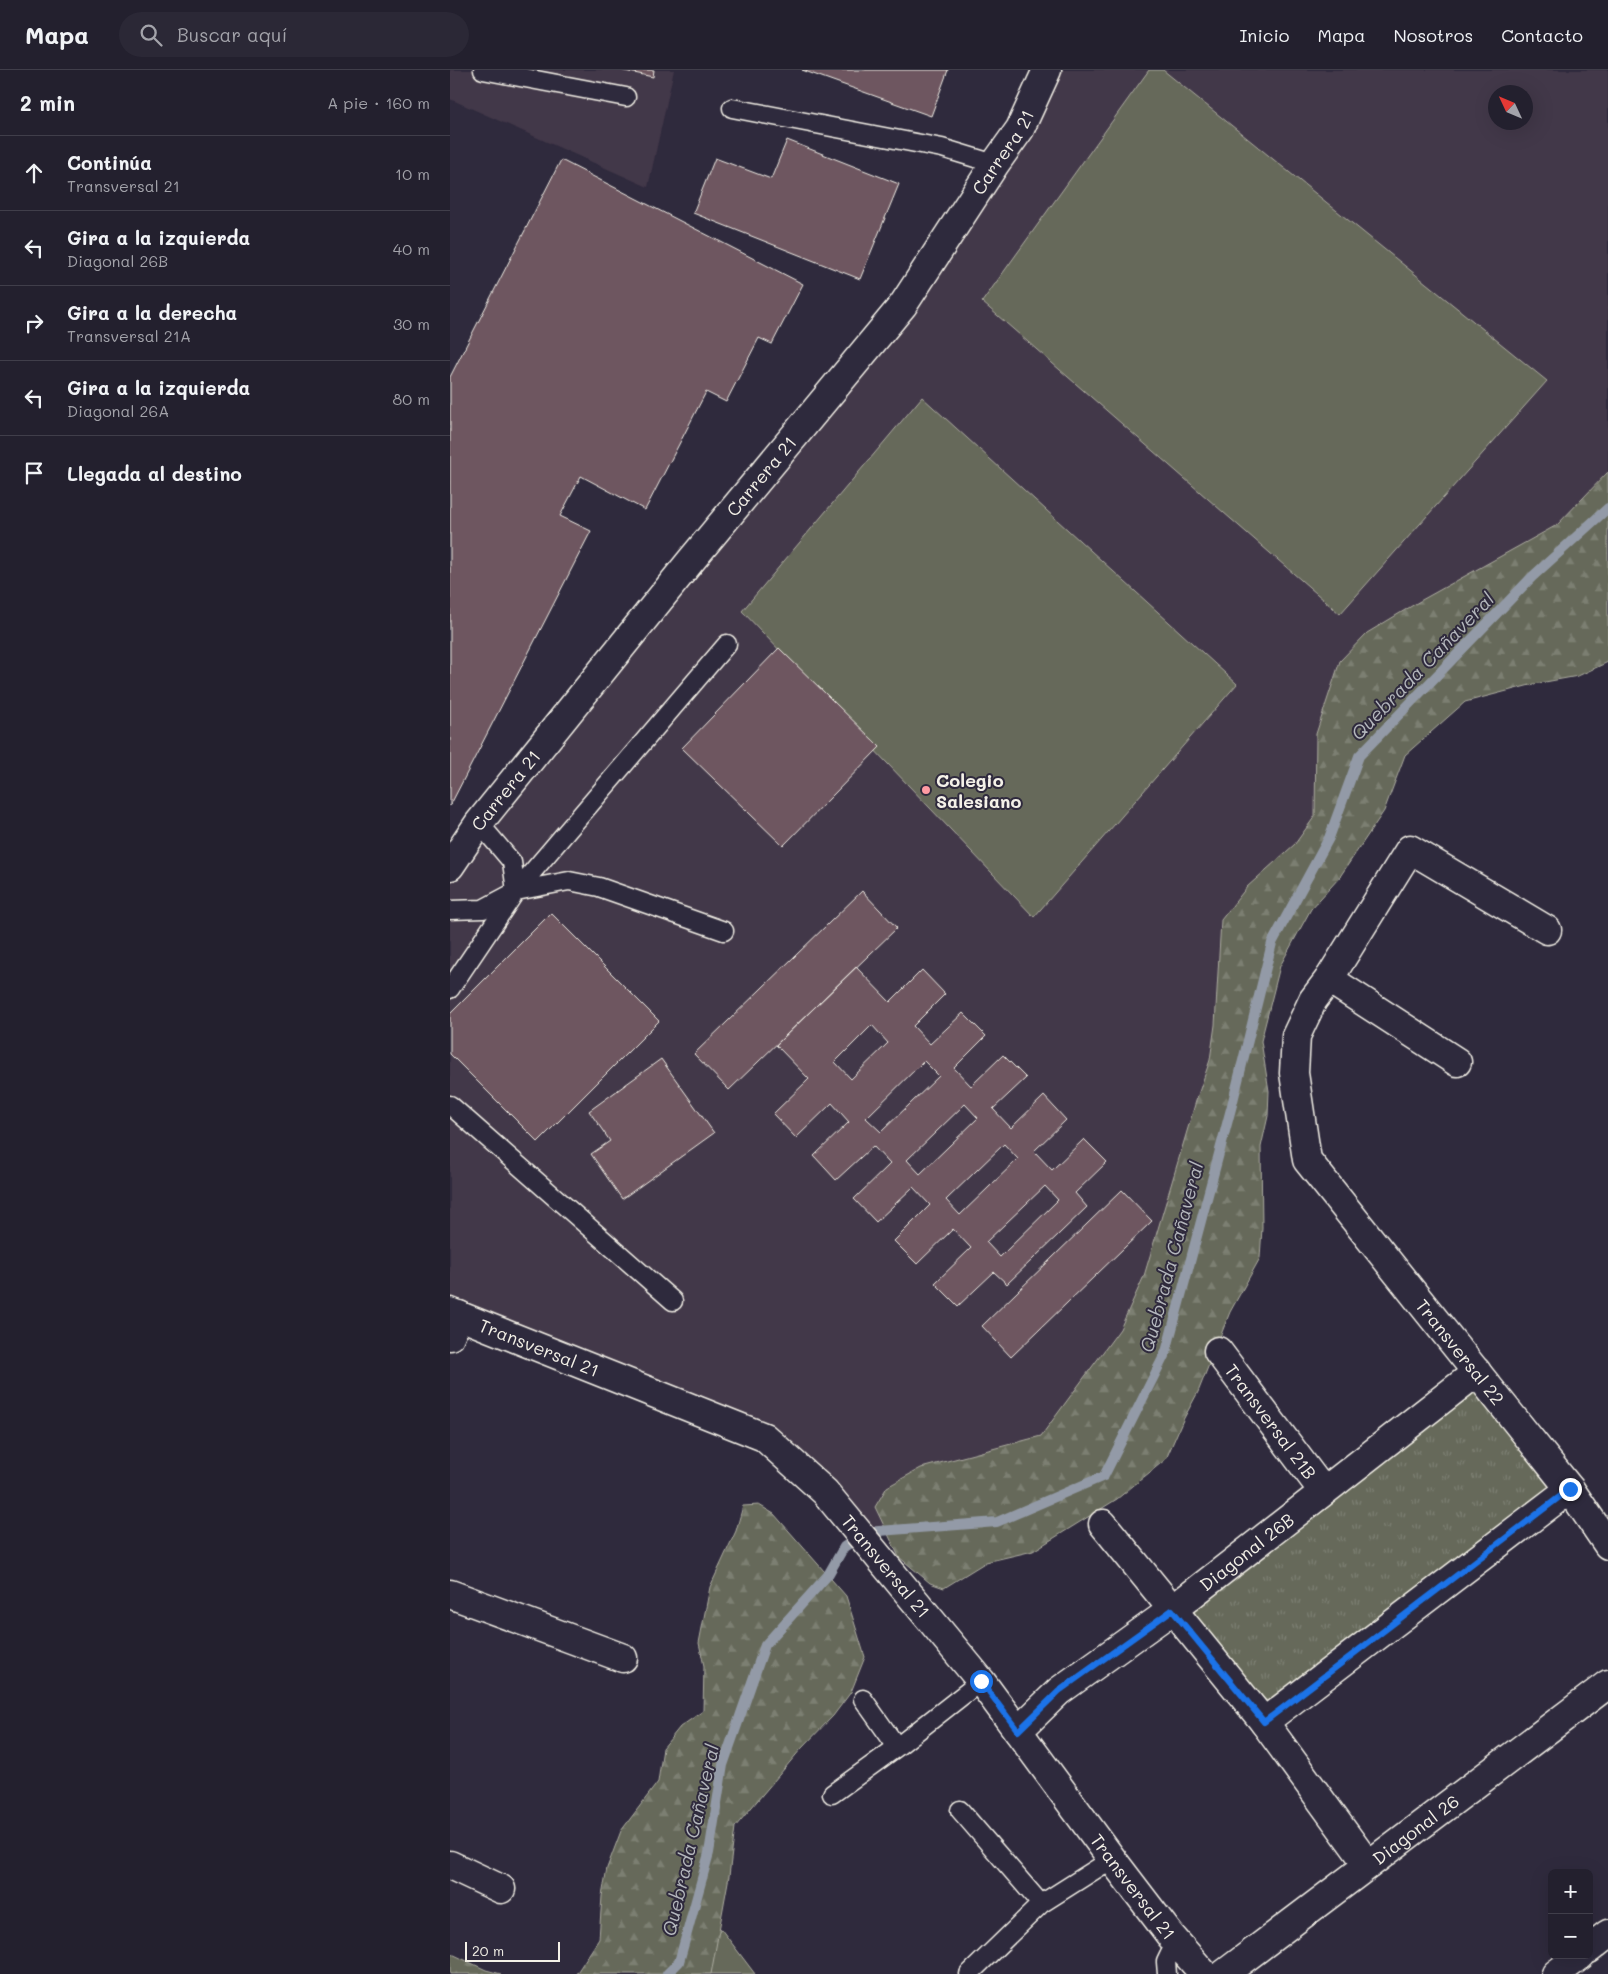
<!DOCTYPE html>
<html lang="es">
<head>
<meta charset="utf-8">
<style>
	:root { --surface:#23202e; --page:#2b2836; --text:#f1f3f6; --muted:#a3a3aa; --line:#403e4a }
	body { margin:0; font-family:Mali,sans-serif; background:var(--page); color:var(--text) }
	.controls { position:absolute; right:15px; bottom:15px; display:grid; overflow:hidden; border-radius:8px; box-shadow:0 5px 20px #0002 }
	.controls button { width:45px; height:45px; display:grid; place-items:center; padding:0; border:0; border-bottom:1px solid var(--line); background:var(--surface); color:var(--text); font:25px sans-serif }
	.compass { position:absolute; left:1038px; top:15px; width:45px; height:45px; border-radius:50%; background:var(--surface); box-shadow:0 5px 20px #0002; rotate:314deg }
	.scale { position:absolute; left:15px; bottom:12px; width:95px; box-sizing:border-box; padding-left:5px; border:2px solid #f4f1e8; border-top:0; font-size:14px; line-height:18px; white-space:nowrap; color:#f4f1e8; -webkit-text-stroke:4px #2f2a3d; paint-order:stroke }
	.stop { position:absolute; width:15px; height:15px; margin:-11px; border:4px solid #1a73e8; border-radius:50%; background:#fff }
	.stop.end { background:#1a73e8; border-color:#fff; box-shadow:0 1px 5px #0008 }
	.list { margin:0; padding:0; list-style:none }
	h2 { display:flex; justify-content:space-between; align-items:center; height:65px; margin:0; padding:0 20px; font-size:21px }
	h2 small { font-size:16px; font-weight:400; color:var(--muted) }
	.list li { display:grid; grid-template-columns:32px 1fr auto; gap:15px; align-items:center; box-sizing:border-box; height:75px; padding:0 20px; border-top:1px solid var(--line) }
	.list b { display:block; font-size:19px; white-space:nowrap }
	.list p { margin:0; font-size:16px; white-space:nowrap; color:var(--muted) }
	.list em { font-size:16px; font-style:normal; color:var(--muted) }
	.icon { flex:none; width:28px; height:28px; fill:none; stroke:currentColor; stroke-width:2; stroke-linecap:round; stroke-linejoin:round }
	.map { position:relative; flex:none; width:1158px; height:1904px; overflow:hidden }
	header { display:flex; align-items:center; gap:30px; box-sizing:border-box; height:70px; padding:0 25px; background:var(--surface); border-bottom:1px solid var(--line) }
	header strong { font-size:24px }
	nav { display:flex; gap:28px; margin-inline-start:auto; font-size:18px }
	.search { width:350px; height:45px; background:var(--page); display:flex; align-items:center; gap:12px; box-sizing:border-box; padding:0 18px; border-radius:28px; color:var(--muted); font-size:19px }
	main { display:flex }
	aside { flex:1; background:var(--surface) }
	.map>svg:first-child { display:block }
</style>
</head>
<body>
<header>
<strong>Mapa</strong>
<div class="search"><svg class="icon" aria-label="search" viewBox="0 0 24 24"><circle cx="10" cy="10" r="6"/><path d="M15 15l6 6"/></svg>Buscar aquí</div>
<nav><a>Inicio</a><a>Mapa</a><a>Nosotros</a><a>Contacto</a></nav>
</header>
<main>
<aside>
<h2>2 min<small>A pie · 160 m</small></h2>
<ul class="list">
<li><svg class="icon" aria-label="ahead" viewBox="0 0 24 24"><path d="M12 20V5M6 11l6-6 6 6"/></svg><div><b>Continúa</b><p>Transversal 21</p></div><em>10 m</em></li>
<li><svg class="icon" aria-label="left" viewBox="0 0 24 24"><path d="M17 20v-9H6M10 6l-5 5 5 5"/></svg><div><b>Gira a la izquierda</b><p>Diagonal 26B</p></div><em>40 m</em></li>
<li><svg class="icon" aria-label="right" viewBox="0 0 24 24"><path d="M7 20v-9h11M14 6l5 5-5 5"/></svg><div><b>Gira a la derecha</b><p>Transversal 21A</p></div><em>30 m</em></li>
<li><svg class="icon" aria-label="left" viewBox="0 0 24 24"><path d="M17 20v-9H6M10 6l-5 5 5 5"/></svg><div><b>Gira a la izquierda</b><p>Diagonal 26A</p></div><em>80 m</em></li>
<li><svg class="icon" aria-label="arrive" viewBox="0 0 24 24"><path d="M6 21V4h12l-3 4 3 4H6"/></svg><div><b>Llegada al destino</b></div></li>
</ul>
</aside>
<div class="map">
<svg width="1158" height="1904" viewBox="0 0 1158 1904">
	<defs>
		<pattern id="forest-firs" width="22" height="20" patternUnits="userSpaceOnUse" patternTransform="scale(1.25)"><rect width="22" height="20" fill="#66695a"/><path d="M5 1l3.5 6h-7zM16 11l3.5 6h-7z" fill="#7c7f72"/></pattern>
		<pattern id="park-tufts" width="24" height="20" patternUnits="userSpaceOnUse" patternTransform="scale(1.25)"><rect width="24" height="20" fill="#66695a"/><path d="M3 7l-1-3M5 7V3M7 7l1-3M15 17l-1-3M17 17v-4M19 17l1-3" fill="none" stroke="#7c7f72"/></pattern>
	</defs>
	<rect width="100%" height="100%" fill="#2f2a3d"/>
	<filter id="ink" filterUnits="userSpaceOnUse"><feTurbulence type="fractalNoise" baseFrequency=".02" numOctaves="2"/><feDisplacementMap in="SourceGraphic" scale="10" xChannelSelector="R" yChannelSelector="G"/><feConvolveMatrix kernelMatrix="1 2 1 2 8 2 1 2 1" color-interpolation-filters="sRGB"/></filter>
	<g filter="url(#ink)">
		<path fill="#423748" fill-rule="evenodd" d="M 0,0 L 224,0 L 198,117 L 0,29 Z
			M 597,0 L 1158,0 L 1158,438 L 909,686 L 822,873 L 716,1282 L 547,1452 L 416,1462 L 314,1367 L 0,1242 L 0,796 L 453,235 ZM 1046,22 L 1076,22 L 1076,52 L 1046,52 Z"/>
		<path fill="#66695a" stroke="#adada1" d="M 699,0 L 713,0 L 1097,311 L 890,544 L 532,232 Z
			M 472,327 L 787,614 L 584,847 L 292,541 Z
			M 271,1859 L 305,1904 L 238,1904 L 229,1892 Z"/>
		<path fill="url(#forest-firs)" stroke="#adada1" d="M 1158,402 L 1158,592 L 1128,606 L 1084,614 L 1015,632 L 955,685 L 934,741 L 889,808 L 861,839 L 830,896 L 811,971 L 819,1021 L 818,1046 L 811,1077 L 812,1158 L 810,1188 L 780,1242 L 748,1322 L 733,1350 L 716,1389 L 667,1429 L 583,1481 L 536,1492 L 494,1518 L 480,1513 L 449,1487 L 425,1437 L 437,1417 L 471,1398 L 591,1366 L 670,1259 L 694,1206 L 746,1031 L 760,990 L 765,955 L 771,850 L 797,817 L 845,774 L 865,746 L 866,664 L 890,591 L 917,563 L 970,531 L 1107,455 Z
			M 309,1435 L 324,1444 L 396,1526 L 415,1587 L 401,1622 L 383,1646 L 351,1679 L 285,1757 L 279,1806 L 261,1904 L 126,1904 L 149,1869 L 152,1826 L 157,1798 L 171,1761 L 208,1712 L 213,1678 L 230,1657 L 253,1641 L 254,1596 L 249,1573 L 260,1517 L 286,1461 L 293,1436 Z
			M 0,1883 L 36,1900 L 51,1904 L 0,1904 Z"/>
		<path fill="url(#park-tufts)" stroke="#adada1" d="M 1027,1302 L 1120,1419 L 814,1652 L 722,1540 Z"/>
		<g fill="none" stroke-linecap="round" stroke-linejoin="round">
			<path stroke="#939aa7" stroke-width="10" d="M 217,1904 L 229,1892 L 259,1783 L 273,1695 L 315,1575 L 378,1505 L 394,1477 L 416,1462 L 547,1452 L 654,1406 L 716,1282 L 782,1035 L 822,873 L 879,768 L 909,686 L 1082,507 L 1158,438"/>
		</g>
		<path fill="#6e5661" stroke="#f4f1e8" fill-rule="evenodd" d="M 170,0 L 204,0 L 203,7 Z
			M 352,0 L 498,0 L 481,46 Z
			M 337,70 L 449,114 L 410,209 L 243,143 L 265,88 L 321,109 Z
			M 111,90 L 353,214 L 322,274 L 309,268 L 276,332 L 256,322 L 195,440 L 131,406 L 110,446 L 141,461 L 0,736 L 0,307 Z
			M 329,578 L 430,677 L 333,776 L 232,678 Z
			M 412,821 L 447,858 L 279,1020 L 244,984 Z
			M 101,843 L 209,951 L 88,1072 L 0,984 L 0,944 Z
			M 406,897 L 440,932 L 472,900 L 495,924 L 463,956 L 480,974 L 513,943 L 536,966 L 504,998 L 521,1016 L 553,985 L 576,1008 L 543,1039 L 561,1058 L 594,1026 L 616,1050 L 584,1081 L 602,1100 L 634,1069 L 657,1092 L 625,1123 L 637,1137 L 557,1214 L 544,1202 L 508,1236 L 485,1213 L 521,1178 L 503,1159 L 467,1194 L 444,1171 L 480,1135 L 463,1117 L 426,1152 L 404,1129 L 440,1094 L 423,1076 L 386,1110 L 364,1086 L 399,1052 L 382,1033 L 346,1068 L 323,1044 L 359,1009 L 326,975 ZM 422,955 L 438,973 L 401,1009 L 385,992 ZM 474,991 L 489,1006 L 431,1062 L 416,1048 ZM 515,1034 L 528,1048 L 470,1104 L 457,1090 ZM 554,1074 L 568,1089 L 510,1145 L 496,1130 ZM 595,1116 L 608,1130 L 550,1187 L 536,1172 Z
			M 211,989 L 264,1063 L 172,1129 L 141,1084 L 160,1071 L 139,1041 Z
			M 672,1120 L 702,1151 L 561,1287 L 532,1256 Z"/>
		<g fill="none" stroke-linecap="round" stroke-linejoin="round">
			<defs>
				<path id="lane" d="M 33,0 L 176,27
					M 282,38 L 492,78 L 545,94
					M 29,753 L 62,792 L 66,821 L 119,811 L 149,817 L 274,861
					M 0,840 L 33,839 L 63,823
					M 0,919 L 66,821 L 277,574
					M 0,1035 L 223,1231
					M 413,1629 L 447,1677
					M 382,1724 L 447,1677 L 531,1611
					M 510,1740 L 591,1834
					M 519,1904 L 591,1834 L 662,1789
					M 717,1904 L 716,1892 L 726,1871"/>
				<g id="street">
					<path id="s1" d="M 1097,860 L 960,779 L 879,909 L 863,930 L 846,966 L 844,1003 L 857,1090 L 1120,1419 L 1158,1475"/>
					<path d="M 879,909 L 1007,992"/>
					<path d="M 0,1266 L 9,1245"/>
					<path id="s2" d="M 768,1281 L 873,1421"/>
					<path d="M 653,1454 L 814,1652 L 918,1795"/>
					<path d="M 0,1524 L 173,1588"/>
					<path d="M 814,1652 L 1120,1419"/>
					<path id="s3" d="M 568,1661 L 609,1621 L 722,1540 L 1027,1302"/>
					<path d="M 0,1795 L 51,1819"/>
					<path d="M 1139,1879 L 1158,1864"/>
					<path id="s4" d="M 774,1904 L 1158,1614"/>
					<path d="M 1106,1904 L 1131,1885"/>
				</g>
				<g id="secondary">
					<path id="s5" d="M 0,796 L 29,753 L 239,493 L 453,235 L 545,94 L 570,59 L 597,0"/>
					<path id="s6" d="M 0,1242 L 314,1367 L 375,1422 L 531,1611 L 662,1789 L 720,1865 L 754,1904"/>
				</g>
			</defs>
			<use href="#lane" stroke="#f4f1e8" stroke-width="21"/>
			<use href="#street" stroke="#f4f1e8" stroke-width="31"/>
			<use href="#secondary" stroke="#f4f1e8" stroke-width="31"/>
			<use href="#lane" stroke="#2f2a3d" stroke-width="18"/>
			<use href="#street" stroke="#2f2a3d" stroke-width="28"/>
			<use href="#secondary" stroke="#2f2a3d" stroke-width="28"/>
		</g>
	</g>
	<g fill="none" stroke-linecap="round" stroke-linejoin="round" filter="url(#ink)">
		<path stroke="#1a73e8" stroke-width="6" d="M 531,1611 L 568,1661 L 609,1621 L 722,1540 L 814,1652 L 1120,1419"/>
	</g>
	<circle fill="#ff9aa2" stroke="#2f2a3d" stroke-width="2" cx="476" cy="720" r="5"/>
	<g text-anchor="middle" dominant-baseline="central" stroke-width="4" stroke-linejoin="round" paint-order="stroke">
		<g font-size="18" fill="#f4f1e8" stroke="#2f2a3d">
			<text stroke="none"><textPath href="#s5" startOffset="904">Carrera 21</textPath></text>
			<text stroke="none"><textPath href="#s5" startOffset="499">Carrera 21</textPath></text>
			<text stroke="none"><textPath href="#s5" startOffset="94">Carrera 21</textPath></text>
			<text stroke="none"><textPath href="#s6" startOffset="96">Transversal 21</textPath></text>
			<text stroke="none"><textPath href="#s1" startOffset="749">Transversal 22</textPath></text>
			<text stroke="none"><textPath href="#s2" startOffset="88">Transversal 21B</textPath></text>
			<text stroke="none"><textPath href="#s3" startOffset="291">Diagonal 26B</textPath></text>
			<text stroke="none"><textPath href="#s6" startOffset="516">Transversal 21</textPath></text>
			<text stroke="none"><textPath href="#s4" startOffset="240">Diagonal 26</textPath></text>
			<text stroke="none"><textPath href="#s6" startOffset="921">Transversal 21</textPath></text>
		</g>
		<g font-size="18" font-weight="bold" fill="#f4f1e8" stroke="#2f2a3d" text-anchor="start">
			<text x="486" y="710">Colegio<tspan x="486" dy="21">Salesiano</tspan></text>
		</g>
		<g font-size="19" font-style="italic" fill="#b4b7bd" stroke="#2f2a3d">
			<text transform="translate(972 596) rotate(-46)">Quebrada Cañaveral</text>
			<text transform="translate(721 1187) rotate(-75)">Quebrada Cañaveral</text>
			<text transform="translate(240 1770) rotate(-77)">Quebrada Cañaveral</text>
		</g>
	</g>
</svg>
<div class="controls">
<button>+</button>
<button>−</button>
</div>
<svg class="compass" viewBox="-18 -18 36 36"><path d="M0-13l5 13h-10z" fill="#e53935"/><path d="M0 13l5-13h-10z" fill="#a3a3aa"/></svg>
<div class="scale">20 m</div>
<div class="stop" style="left:531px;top:1611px"></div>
<div class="stop end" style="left:1120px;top:1419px"></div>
</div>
</main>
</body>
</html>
